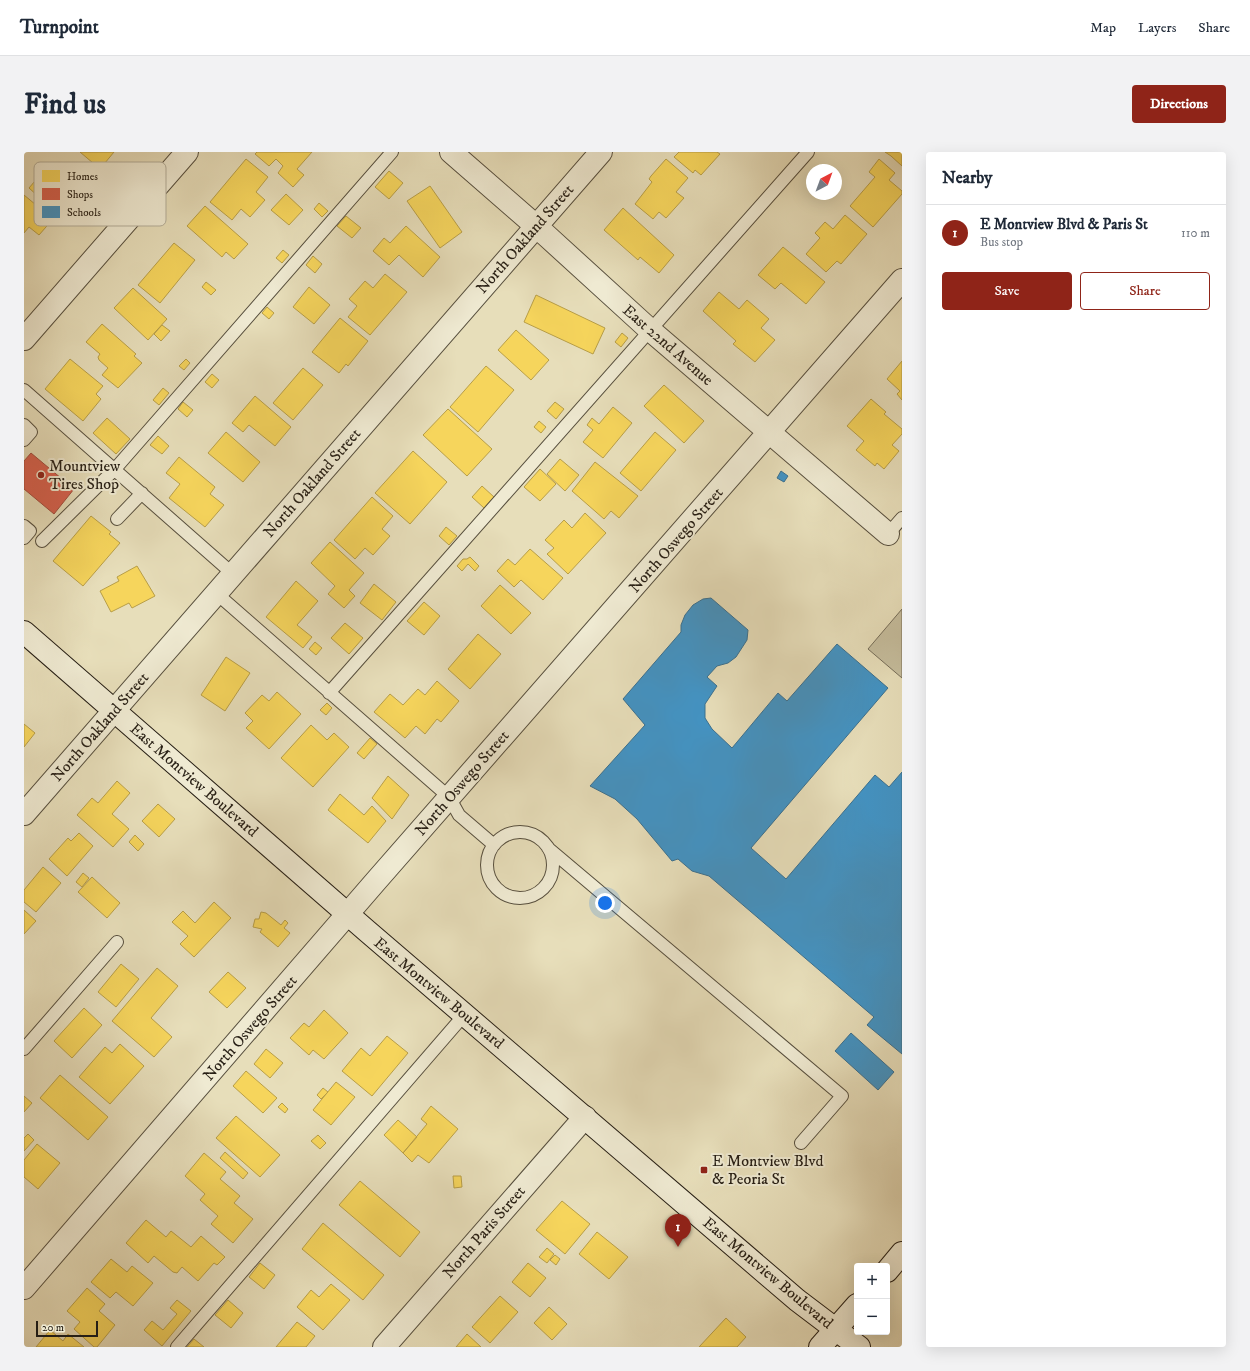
<!DOCTYPE html>
<html lang="en">
<head>
<meta charset="utf-8">
<style>
	:root { --surface:#fff; --page:#f2f2f3; --text:#1f2937; --muted:#747a83; --line:#e0e1e3; --accent:#8f2418 }
	body { margin:0; font-family:"IM FELL DW Pica",serif; background:var(--page); color:var(--text) }
	.controls { position:absolute; right:12px; bottom:12px; display:grid; overflow:hidden; border-radius:4px; box-shadow:0 4px 16px #0002 }
	.controls button { width:36px; height:36px; display:grid; place-items:center; padding:0; border:0; border-bottom:1px solid var(--line); background:var(--surface); color:var(--text); font:20px sans-serif }
	.compass { position:absolute; left:782px; top:12px; width:36px; height:36px; border-radius:50%; background:var(--surface); box-shadow:0 4px 16px #0002; rotate:41deg }
	.scale { position:absolute; left:12px; bottom:10px; width:62px; box-sizing:border-box; padding-left:4px; border:2px solid #271f15; border-top:0; font-size:11px; line-height:14px; white-space:nowrap; color:#271f15; -webkit-text-stroke:3px #efead2; paint-order:stroke }
	.you { position:absolute; left:581px; top:751px; width:14px; height:14px; margin:-10px; border:3px solid #fff; border-radius:50%; background:#1a73e8; box-shadow:0 0 0 6px #1a73e833 }
	.badge { display:grid; place-items:center; width:26px; height:26px; border-radius:50%; background:var(--accent); color:#fff; font-size:13px; font-weight:700 }
	.pin { position:absolute; translate:-50% -33px; filter:drop-shadow(0 1px 2px #0008) }
	.pin::after { content:''; position:absolute; top:21px; width:14px; height:12px; background:inherit; clip-path:polygon(0 0,100% 0,50% 100%) }
	.list { margin:0; padding:0; list-style:none }
	h2 { display:flex; justify-content:space-between; align-items:center; height:52px; margin:0; padding:0 16px; font-size:17px }
	h2 small { font-size:13px; font-weight:400; color:var(--muted) }
	.list li { display:grid; grid-template-columns:26px 1fr auto; gap:12px; align-items:center; box-sizing:border-box; height:56px; padding:0 16px; border-top:1px solid var(--line) }
	.list b { display:block; font-size:15px; white-space:nowrap }
	.list p { margin:0; font-size:13px; white-space:nowrap; color:var(--muted) }
	.list em { font-size:13px; font-style:normal; color:var(--muted) }
	.actions { display:flex; gap:8px; padding:12px 16px }
	.actions a { flex:1; padding:9px 0; border:1px solid var(--accent); border-radius:4px; text-align:center; font-size:14px; color:var(--accent) }
	.actions .main { background:var(--accent); color:#fff }
	.map { position:relative; flex:none; width:878px; height:1195px; overflow:hidden; border-radius:4px }
	header { display:flex; align-items:center; gap:24px; box-sizing:border-box; height:56px; padding:0 20px; background:var(--surface); border-bottom:1px solid var(--line) }
	header strong { font-size:19px }
	nav { display:flex; gap:22px; margin-inline-start:auto; font-size:14px }
	.intro { display:flex; align-items:center; justify-content:space-between; box-sizing:border-box; height:96px; padding:0 24px }
	h1 { margin:0; font-size:28px }
	.button { padding:10px 18px; border-radius:4px; background:var(--accent); color:#fff; font-size:14px; font-weight:700 }
	main { display:flex; gap:24px; padding:0 24px }
	aside { flex:1; background:var(--surface); border-radius:4px; box-shadow:0 4px 16px #0002 }
	.map>svg:first-child { display:block }
</style>
</head>
<body>
<header>
<strong>Turnpoint</strong>
<nav><a>Map</a><a>Layers</a><a>Share</a></nav>
</header>
<div class="intro"><h1>Find us</h1><a class="button">Directions</a></div>
<main>
<div class="map">
<svg width="878" height="1195" viewBox="0 0 878 1195">
	<rect width="100%" height="100%" fill="#e7deba"/>
	<filter id="stains"><feTurbulence type="fractalNoise" baseFrequency=".005" numOctaves="4"/><feColorMatrix values="0 0 0 0 .2 0 0 0 0 .09 0 0 0 0 .02 0 0 0 .5 -.17"/></filter>
	<radialGradient id="worn" r=".72"><stop offset=".6" stop-color="#630" stop-opacity="0"/><stop offset="1" stop-color="#630" stop-opacity=".3"/></radialGradient>
	<path fill="#c6be9e" stroke="#766e5a" d="M 878,457 L 878,526 L 844,497 Z"/>
	<path fill="#f6d55c" stroke="#b89e47" d="M 56,0 L 90,0 L 76,17 Z
		M 233,0 L 288,0 L 273,17 L 280,23 L 269,35 L 254,21 L 259,14 L 252,7 L 245,14 L 231,2 Z
		M 655,0 L 693,0 L 696,2 L 677,23 L 671,18 L 669,21 L 650,5 Z
		M 861,0 L 878,0 L 878,14 L 867,4 Z
		M 222,7 L 244,25 L 232,40 L 241,48 L 226,65 L 217,57 L 208,68 L 186,50 Z
		M 642,7 L 664,26 L 652,40 L 660,46 L 642,66 L 635,60 L 629,67 L 611,52 L 628,30 L 625,27 L 627,24 Z
		M 855,7 L 871,21 L 865,28 L 878,39 L 878,42 L 849,75 L 826,54 L 851,25 L 845,20 Z
		M 45,12 L 66,31 L 36,64 L 5,36 L 22,16 L 32,26 Z
		M 365,19 L 379,31 L 365,47 L 351,35 Z
		M 406,34 L 438,80 L 416,96 L 383,49 Z
		M 262,42 L 279,58 L 265,73 L 247,58 Z
		M 0,43 L 29,67 L 15,83 L 5,75 L 0,81 Z
		M 295,51 L 304,59 L 298,65 L 290,57 Z
		M 181,54 L 224,92 L 210,107 L 202,100 L 198,105 L 163,74 Z
		M 599,56 L 650,103 L 635,121 L 616,105 L 614,108 L 580,78 Z
		M 821,63 L 843,82 L 817,112 L 813,109 L 802,120 L 782,102 L 796,86 L 791,81 L 801,70 L 809,77 Z
		M 322,64 L 337,76 L 328,86 L 313,74 Z
		M 382,74 L 416,105 L 399,125 L 375,103 L 365,113 L 349,99 L 360,86 L 366,91 Z
		M 150,91 L 171,108 L 136,151 L 114,133 Z
		M 759,95 L 801,130 L 782,152 L 757,131 L 751,137 L 734,123 Z
		M 259,98 L 265,103 L 258,111 L 252,106 Z
		M 289,104 L 298,112 L 291,121 L 282,113 Z
		M 361,122 L 383,140 L 346,183 L 324,165 L 333,154 L 325,147 L 341,129 L 349,136 Z
		M 182,130 L 192,138 L 187,143 L 178,135 Z
		M 285,135 L 306,153 L 290,172 L 269,155 Z
		M 109,136 L 143,167 L 124,188 L 90,156 Z
		M 695,140 L 715,157 L 723,148 L 745,167 L 737,176 L 751,188 L 731,210 L 709,192 L 712,189 L 679,159 Z
		M 512,143 L 581,176 L 569,202 L 500,170 Z
		M 243,155 L 250,161 L 245,167 L 238,161 Z
		M 316,166 L 344,189 L 324,214 L 322,212 L 315,221 L 288,200 Z
		M 78,172 L 112,202 L 110,204 L 118,211 L 94,236 L 78,223 L 84,216 L 75,208 L 74,205 L 76,202 L 62,190 Z
		M 138,173 L 146,179 L 137,189 L 130,182 Z
		M 492,178 L 525,208 L 507,228 L 474,198 Z
		M 598,181 L 604,186 L 597,195 L 591,190 Z
		M 46,207 L 79,234 L 72,242 L 77,247 L 59,269 L 21,237 Z
		M 162,207 L 166,211 L 160,218 L 155,214 Z
		M 878,209 L 878,248 L 873,242 L 876,239 L 863,227 Z
		M 462,214 L 490,238 L 454,280 L 426,255 Z
		M 279,216 L 299,233 L 269,268 L 249,251 Z
		M 188,222 L 195,228 L 188,236 L 181,230 Z
		M 640,233 L 680,269 L 660,291 L 620,254 Z
		M 139,236 L 145,241 L 135,253 L 129,248 Z
		M 231,244 L 267,275 L 251,294 L 225,273 L 219,280 L 208,271 Z
		M 847,247 L 862,260 L 860,262 L 878,277 L 878,282 L 868,293 L 875,299 L 860,317 L 853,311 L 851,314 L 832,298 L 840,289 L 823,274 Z
		M 159,250 L 169,258 L 163,265 L 154,257 Z
		M 531,250 L 540,257 L 532,267 L 523,259 Z
		M 589,255 L 608,271 L 579,306 L 559,290 L 569,278 L 563,273 L 568,266 L 575,272 Z
		M 424,257 L 468,297 L 443,324 L 399,283 Z
		M 83,266 L 106,287 L 92,302 L 69,281 Z
		M 515,269 L 522,275 L 517,281 L 510,275 Z
		M 202,280 L 236,310 L 219,330 L 184,301 Z
		M 631,280 L 652,298 L 617,339 L 596,321 Z
		M 134,284 L 145,294 L 138,302 L 126,293 Z
		M 389,299 L 423,330 L 386,372 L 351,341 Z
		M 155,305 L 191,335 L 186,342 L 200,353 L 181,375 L 145,346 L 156,332 L 142,321 Z
		M 536,307 L 555,323 L 541,339 L 523,322 Z
		M 571,310 L 614,344 L 595,366 L 587,359 L 580,367 L 548,339 Z
		M 516,317 L 532,332 L 516,349 L 500,335 Z
		M 458,334 L 470,345 L 460,356 L 448,345 Z
		M 348,345 L 369,364 L 358,377 L 366,384 L 349,403 L 341,396 L 331,407 L 310,388 Z
		M 561,361 L 582,381 L 544,422 L 523,402 L 530,396 L 521,388 L 540,368 L 548,376 Z
		M 67,364 L 87,380 L 85,382 L 96,391 L 59,434 L 29,409 Z
		M 422,375 L 433,384 L 425,393 L 415,384 Z
		M 306,390 L 340,421 L 325,438 L 331,444 L 320,456 L 304,442 L 311,434 L 287,411 Z
		M 506,397 L 539,426 L 519,448 L 497,428 L 490,435 L 473,419 L 484,407 L 491,413 Z
		M 446,405 L 455,414 L 451,419 L 444,412 L 438,419 L 433,414 L 439,407 L 443,407 Z
		M 113,414 L 131,444 L 108,456 L 105,451 L 87,460 L 76,439 L 95,429 L 93,425 Z
		M 272,429 L 294,449 L 273,473 L 288,485 L 279,496 L 242,465 Z
		M 350,432 L 372,450 L 358,468 L 336,451 Z
		M 476,433 L 507,461 L 487,482 L 457,454 Z
		M 400,450 L 416,464 L 400,483 L 383,469 Z
		M 321,471 L 339,486 L 325,502 L 307,486 Z
		M 454,482 L 477,502 L 446,537 L 424,517 Z
		M 291,490 L 298,496 L 292,503 L 285,497 Z
		M 202,505 L 226,521 L 201,559 L 177,543 Z
		M 413,529 L 435,549 L 417,570 L 413,567 L 401,582 L 392,574 L 381,586 L 350,560 L 366,542 L 379,553 L 394,537 L 401,543 Z
		M 253,540 L 277,562 L 245,597 L 222,576 L 229,569 L 221,561 L 238,543 L 245,549 Z
		M 303,551 L 308,556 L 302,563 L 296,558 Z
		M 0,572 L 11,581 L 0,595 Z
		M 287,573 L 303,588 L 310,581 L 325,595 L 289,635 L 257,606 Z
		M 346,586 L 353,592 L 340,607 L 333,601 Z
		M 364,624 L 385,643 L 368,667 L 348,646 Z
		M 93,629 L 106,641 L 88,662 L 105,677 L 89,695 L 53,663 L 68,646 L 74,651 Z
		M 316,642 L 340,663 L 348,654 L 362,669 L 344,691 L 304,658 Z
		M 134,652 L 151,667 L 135,685 L 118,669 Z
		M 55,681 L 69,694 L 43,724 L 25,707 L 44,686 L 47,689 Z
		M 111,683 L 120,692 L 114,699 L 105,690 Z
		M 19,715 L 37,731 L 12,760 L 0,750 L 0,738 Z
		M 59,721 L 65,726 L 58,735 L 52,730 Z
		M 68,725 L 96,751 L 83,766 L 54,740 Z
		M 190,750 L 207,766 L 170,805 L 156,792 L 164,784 L 148,770 L 159,759 L 171,771 Z
		M 0,758 L 12,769 L 0,782 Z
		M 237,760 L 242,761 L 257,773 L 261,768 L 264,771 L 260,776 L 266,781 L 254,795 L 236,780 L 238,777 L 229,775 L 231,767 L 235,767 Z
		M 97,812 L 115,827 L 92,855 L 74,840 Z
		M 133,816 L 154,834 L 127,866 L 148,885 L 130,905 L 88,869 Z
		M 204,820 L 222,836 L 203,856 L 185,840 Z
		M 60,856 L 78,873 L 48,906 L 30,889 Z
		M 300,858 L 324,881 L 300,907 L 289,898 L 285,903 L 266,886 L 280,871 L 285,875 Z
		M 363,884 L 384,901 L 348,944 L 318,919 L 337,896 L 346,904 Z
		M 96,892 L 120,914 L 86,952 L 55,925 L 81,895 L 88,901 Z
		M 242,897 L 259,911 L 246,926 L 230,912 Z
		M 222,919 L 253,946 L 239,961 L 209,934 Z
		M 36,923 L 84,965 L 64,988 L 16,946 Z
		M 312,930 L 331,945 L 307,973 L 289,958 Z
		M 299,936 L 304,940 L 297,947 L 293,943 Z
		M 0,944 L 8,951 L 0,960 Z
		M 258,951 L 264,957 L 261,961 L 254,955 Z
		M 407,954 L 434,977 L 405,1011 L 394,1003 L 388,1010 L 379,1001 L 403,972 L 397,967 Z
		M 212,964 L 256,1003 L 236,1025 L 192,986 Z
		M 374,968 L 393,985 L 379,1001 L 360,983 Z
		M 4,982 L 10,988 L 0,999 L 0,986 Z
		M 294,983 L 302,991 L 296,997 L 287,989 Z
		M 13,992 L 36,1011 L 14,1037 L 0,1025 L 0,1008 Z
		M 201,1000 L 224,1021 L 219,1027 L 196,1006 Z
		M 180,1001 L 202,1020 L 196,1027 L 216,1044 L 210,1051 L 229,1067 L 209,1091 L 187,1072 L 194,1064 L 176,1048 L 181,1042 L 161,1024 Z
		M 429,1024 L 437,1024 L 438,1035 L 430,1036 Z
		M 336,1029 L 396,1080 L 376,1105 L 315,1053 Z
		M 538,1049 L 566,1072 L 541,1102 L 512,1078 Z
		M 122,1068 L 142,1085 L 147,1079 L 167,1095 L 177,1084 L 201,1105 L 193,1113 L 190,1111 L 174,1129 L 158,1115 L 153,1121 L 149,1120 L 130,1104 L 124,1111 L 102,1091 Z
		M 299,1071 L 360,1123 L 339,1148 L 278,1097 Z
		M 573,1080 L 604,1105 L 585,1127 L 555,1102 Z
		M 523,1096 L 530,1102 L 523,1111 L 515,1105 Z
		M 531,1103 L 536,1107 L 532,1113 L 526,1108 Z
		M 87,1107 L 103,1120 L 108,1114 L 129,1131 L 109,1154 L 92,1140 L 86,1146 L 67,1130 Z
		M 236,1111 L 251,1123 L 240,1137 L 225,1125 Z
		M 504,1111 L 522,1126 L 506,1145 L 488,1130 Z
		M 307,1132 L 326,1148 L 299,1178 L 273,1155 L 287,1138 L 295,1145 Z
		M 63,1136 L 81,1152 L 75,1159 L 91,1173 L 73,1195 L 70,1195 L 50,1177 L 56,1170 L 43,1159 Z
		M 476,1144 L 494,1160 L 466,1191 L 448,1175 Z
		M 153,1148 L 167,1159 L 138,1194 L 120,1178 L 128,1169 L 139,1178 L 153,1162 L 146,1156 Z
		M 204,1148 L 219,1161 L 207,1176 L 191,1163 Z
		M 525,1155 L 543,1172 L 528,1188 L 510,1171 Z
		M 702,1166 L 722,1185 L 713,1195 L 675,1195 Z
		M 273,1170 L 291,1184 L 282,1195 L 252,1195 Z
		M 26,1178 L 39,1189 L 44,1182 L 60,1195 L 12,1195 Z
		M 443,1182 L 457,1195 L 432,1195 Z
		M 170,1187 L 180,1195 L 163,1195 Z"/>
	<path fill="#d6604d" stroke="#a24c3c" d="M 7,301 L 50,337 L 30,362 L 0,337 L 0,309 Z"/>
	<path fill="#4393c3" stroke="#3b708f" d="M 757,319 L 764,324 L 760,330 L 753,326 Z
		M 687,446 L 724,478 L 723,488 L 712,505 L 704,511 L 693,514 L 683,525 L 693,534 L 681,552 L 681,566 L 688,577 L 708,596 L 754,541 L 763,549 L 813,492 L 864,536 L 727,696 L 762,727 L 851,623 L 865,635 L 878,620 L 878,902 L 843,873 L 850,865 L 685,724 L 668,719 L 654,707 L 648,709 L 613,667 L 591,647 L 566,634 L 621,573 L 599,547 L 657,480 L 657,473 L 661,463 L 669,453 L 679,447 Z
		M 827,881 L 870,920 L 854,938 L 811,899 Z"/>
	<g fill="none" stroke-linecap="round" stroke-linejoin="round">
		<defs>
			<path id="lane" d="M 0,238 L 209,422
				M 0,273 L 7,280 L 0,288
				M 93,367 L 118,341
				M 0,374 L 6,379 L 0,386
				M 864,382 L 878,366
				M 18,389 L 91,317 L 368,0
				M 192,441 L 425,645 L 435,663 L 470,693
				M 305,541 L 784,0
				M463 713a33 33 0 1 1 66 0a33 33 0 1 1-66 0Z
				M 524,696 L 818,944 L 777,991
				M 0,897 L 93,790
				M 153,1195 L 441,862"/>
			<path id="street" d="M 427,0 L 512,74 L 626,178 L 864,382
				M 0,187 L 163,0
				M 0,662 L 577,0
				M 0,1136 L 352,729 L 878,128
				M 360,1195 L 561,965"/>
			<path id="secondary" d="M 0,480 L 343,779 L 773,1148 L 835,1195
				M 863,1119 L 878,1101
				M 796,1195 L 833,1153"/>
		</defs>
		<use href="#lane" stroke="#574f3e" stroke-width="14"/>
		<use href="#street" stroke="#574f3e" stroke-width="24"/>
		<use href="#secondary" stroke="#271f15" stroke-width="24"/>
		<use href="#lane" stroke="#efead2" stroke-width="12"/>
		<use href="#street" stroke="#efead2" stroke-width="22"/>
		<use href="#secondary" stroke="#efead2" stroke-width="22"/>
	</g>
	<g fill="#8f2418" stroke="#efead2" stroke-width="1.5">
		<circle cx="17" cy="323" r="4"/>
		<rect x="676" y="1014" width="8" height="8" rx="2"/>
	</g>
	<g text-anchor="middle" dominant-baseline="central" stroke-width="4" stroke-linejoin="round" paint-order="stroke">
		<g font-size="16" fill="#271f15" stroke="#efead2">
			<text transform="translate(501 87) rotate(-49)">North Oakland Street</text>
			<text transform="translate(644 193) rotate(41)">East 22nd Avenue</text>
			<text transform="translate(288 331) rotate(-49)">North Oakland Street</text>
			<text transform="translate(652 388) rotate(-49)">North Oswego Street</text>
			<text transform="translate(76 575) rotate(-49)">North Oakland Street</text>
			<text transform="translate(170 628) rotate(41)">East Montview Boulevard</text>
			<text transform="translate(438 631) rotate(-49)">North Oswego Street</text>
			<text transform="translate(415 841) rotate(40)">East Montview Boulevard</text>
			<text transform="translate(226 876) rotate(-49)">North Oswego Street</text>
			<text transform="translate(460 1080) rotate(-49)">North Paris Street</text>
			<text transform="translate(744 1121) rotate(40)">East Montview Boulevard</text>
		</g>
		<g font-size="16" fill="#271f15" stroke="#efead2" text-anchor="start">
			<text x="25" y="314">Mountview<tspan x="25" dy="18">Tires Shop</tspan></text>
			<text x="688" y="1009">E Montview Blvd<tspan x="688" dy="18">&amp; Peoria St</tspan></text>
		</g>
	</g>
	<rect x="10" y="10" width="132" height="64" rx="6" fill="#efead2" stroke="#b3ad99" stroke-width="1"/>
	<rect x="18" y="18" width="18" height="12" fill="#f6d55c"/>
	<rect x="18" y="36" width="18" height="12" fill="#d6604d"/>
	<rect x="18" y="54" width="18" height="12" fill="#4393c3"/>
	<g font-size="11" fill="#271f15">
		<text x="43" y="28">Homes</text>
		<text x="43" y="46">Shops</text>
		<text x="43" y="64">Schools</text>
	</g>
	<rect width="100%" height="100%" filter="url(#stains)"/>
	<rect width="100%" height="100%" fill="url(#worn)"/>
</svg>
<div class="controls">
<button>+</button>
<button>−</button>
</div>
<svg class="compass" viewBox="-18 -18 36 36"><path d="M0-13l5 13h-10z" fill="#e53935"/><path d="M0 13l5-13h-10z" fill="#747a83"/></svg>
<div class="scale">20 m</div>
<div class="you"></div>
<div class="pin badge" style="left:654px;top:1095px">1</div>
</div>
<aside>
<h2>Nearby<small></small></h2>
<ul class="list">
<li><span class="badge">1</span><div><b>E Montview Blvd &amp; Paris St</b><p>Bus stop</p></div><em>110 m</em></li>
</ul>
<div class="actions"><a class="main">Save</a><a>Share</a></div>
</aside>
</main>
</body>
</html>
